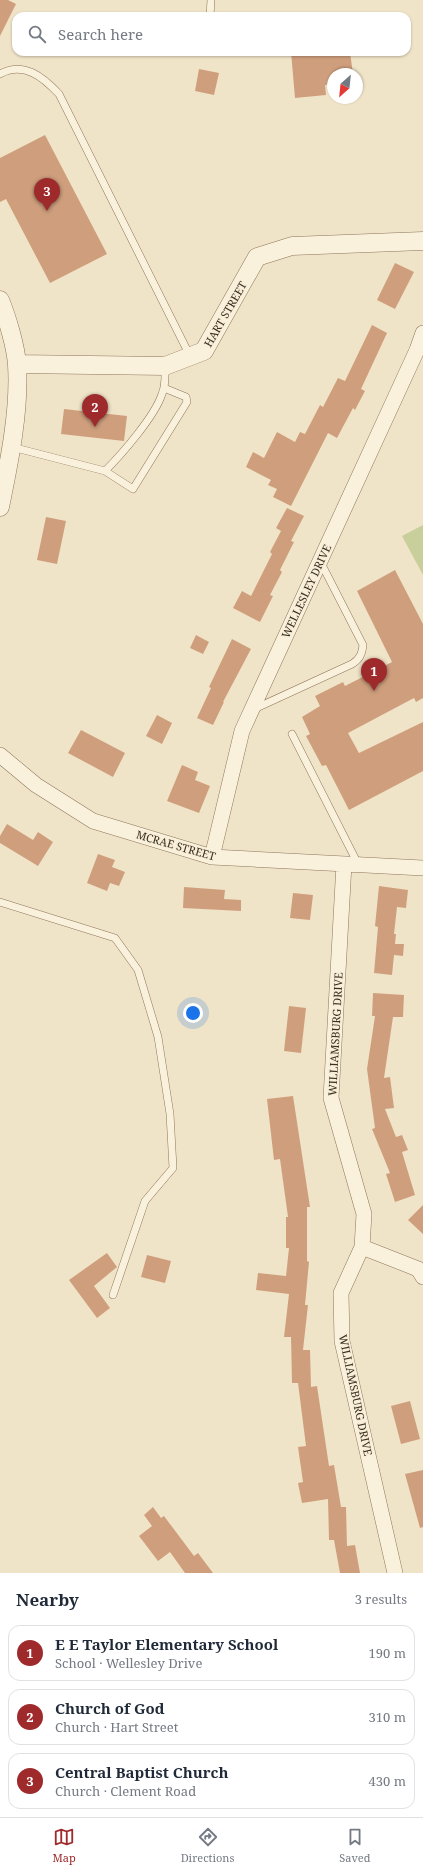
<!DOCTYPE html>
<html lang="en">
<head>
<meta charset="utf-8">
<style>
	:root { --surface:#fff; --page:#f6f6f7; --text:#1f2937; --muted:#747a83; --line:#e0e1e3; --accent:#9e2a2b }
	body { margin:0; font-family:"Noto Serif",serif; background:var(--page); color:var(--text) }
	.compass { position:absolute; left:327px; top:68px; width:36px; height:36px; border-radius:50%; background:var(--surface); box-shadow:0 1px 3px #0004; rotate:207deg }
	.you { position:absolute; left:193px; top:1013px; width:14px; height:14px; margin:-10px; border:3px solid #fff; border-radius:50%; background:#1a73e8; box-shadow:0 0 0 6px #1a73e833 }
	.badge { display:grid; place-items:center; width:26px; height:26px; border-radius:50%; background:var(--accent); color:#fff; font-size:13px; font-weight:700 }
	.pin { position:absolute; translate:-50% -33px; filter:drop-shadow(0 1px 2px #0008) }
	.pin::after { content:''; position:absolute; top:21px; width:14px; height:12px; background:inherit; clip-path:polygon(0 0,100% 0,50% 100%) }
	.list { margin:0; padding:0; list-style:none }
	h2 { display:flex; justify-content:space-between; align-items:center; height:52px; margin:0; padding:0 16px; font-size:17px }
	h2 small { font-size:13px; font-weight:400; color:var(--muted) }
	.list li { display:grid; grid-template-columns:26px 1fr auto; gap:12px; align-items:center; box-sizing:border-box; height:56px; margin:0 8px 8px; padding:0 8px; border:1px solid var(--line); border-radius:12px }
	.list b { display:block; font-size:15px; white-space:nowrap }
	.list p { margin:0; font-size:13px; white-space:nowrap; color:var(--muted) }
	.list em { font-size:13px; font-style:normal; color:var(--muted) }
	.icon { flex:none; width:22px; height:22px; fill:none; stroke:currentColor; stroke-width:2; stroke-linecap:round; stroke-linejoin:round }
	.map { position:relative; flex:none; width:423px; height:1573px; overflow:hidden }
	.search { position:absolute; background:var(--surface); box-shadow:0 1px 3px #0004; left:12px; right:12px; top:12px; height:44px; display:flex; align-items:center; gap:10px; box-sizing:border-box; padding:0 14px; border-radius:12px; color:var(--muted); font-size:15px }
	.sheet { height:244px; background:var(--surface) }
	nav { display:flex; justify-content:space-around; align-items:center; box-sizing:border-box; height:56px; border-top:1px solid var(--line); background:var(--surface); font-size:11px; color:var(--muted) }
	nav a { display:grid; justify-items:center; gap:2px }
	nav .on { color:var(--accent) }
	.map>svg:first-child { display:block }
</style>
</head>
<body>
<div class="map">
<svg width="423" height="1573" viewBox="0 0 423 1573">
	<rect width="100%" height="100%" fill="#f0e4c8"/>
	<path fill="#c9cf9b" d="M 423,525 L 423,575 L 402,536 Z"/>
	<path fill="#cf9f7d" d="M 0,0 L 8,0 L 16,4 L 0,36 Z
		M 291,52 L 350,52 L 353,74 L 333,74 L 333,84 L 325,85 L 326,95 L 295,98 Z
		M 199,69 L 219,73 L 214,95 L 195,91 Z
		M 45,135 L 107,254 L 50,283 L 6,199 L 0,202 L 0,158 Z
		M 395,263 L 414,272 L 395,309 L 377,300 Z
		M 372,325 L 387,333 L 361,389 L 365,391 L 355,410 L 353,408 L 337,438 L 328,433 L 291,506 L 273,497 L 277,489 L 268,485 L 271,480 L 246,467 L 253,452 L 264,458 L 277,432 L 295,442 L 300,432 L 305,434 L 320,405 L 323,407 L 338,378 L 345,381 Z
		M 64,409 L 127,416 L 124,441 L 61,434 Z
		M 287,508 L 304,516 L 291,541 L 294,542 L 280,570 L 282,572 L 270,595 L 273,596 L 260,622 L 233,608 L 242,591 L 251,596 L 272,554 L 270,552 L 281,531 L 276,528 Z
		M 46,517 L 66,521 L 57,564 L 37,560 Z
		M 395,570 L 423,624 L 423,698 L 416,702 L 414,698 L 348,733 L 359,753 L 423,722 L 423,771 L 349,810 L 326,765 L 322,766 L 306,736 L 310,734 L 302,717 L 320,706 L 315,696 L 343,682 L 345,686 L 392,662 L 357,591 Z
		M 196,635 L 209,642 L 203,654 L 190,648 Z
		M 232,639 L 251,649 L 223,702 L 224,702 L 213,725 L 197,718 L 211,688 L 209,687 Z
		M 157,715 L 172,723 L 162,744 L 146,736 Z
		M 81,730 L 125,753 L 113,777 L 68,753 Z
		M 182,765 L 198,772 L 195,780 L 210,786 L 199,813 L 167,801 Z
		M 7,824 L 33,840 L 38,832 L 53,842 L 38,866 L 0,843 L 0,836 Z
		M 98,854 L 115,860 L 112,867 L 125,872 L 119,886 L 110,883 L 107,891 L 87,883 Z
		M 379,886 L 408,890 L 406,908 L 397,907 L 394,934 L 396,934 L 395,944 L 404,944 L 403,956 L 394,955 L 392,975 L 374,973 L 378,927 L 375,926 Z
		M 184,887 L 225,890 L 224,899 L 241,900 L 241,911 L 183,908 Z
		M 293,893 L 313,895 L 310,920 L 290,918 Z
		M 373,993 L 404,995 L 403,1017 L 393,1017 L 384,1078 L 390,1077 L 394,1108 L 385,1109 L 396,1137 L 402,1135 L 408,1150 L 402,1152 L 415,1195 L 395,1202 L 386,1174 L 390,1173 L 372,1129 L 375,1128 L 367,1069 L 375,1016 L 372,1016 Z
		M 289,1006 L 306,1008 L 301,1053 L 284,1051 Z
		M 293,1096 L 310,1207 L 307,1207 L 307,1261 L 309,1262 L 305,1305 L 308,1305 L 303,1350 L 310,1350 L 311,1387 L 317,1386 L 329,1466 L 334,1465 L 341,1507 L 346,1507 L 347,1546 L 355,1545 L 360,1573 L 340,1573 L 334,1540 L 329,1540 L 328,1499 L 302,1503 L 298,1483 L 303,1482 L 298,1447 L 306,1446 L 298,1383 L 292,1383 L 291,1337 L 284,1337 L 289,1294 L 256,1290 L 258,1273 L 286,1276 L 289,1248 L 286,1248 L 286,1217 L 288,1217 L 280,1159 L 274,1160 L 267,1099 Z
		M 423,1205 L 423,1234 L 408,1220 Z
		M 107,1253 L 117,1267 L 94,1286 L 110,1308 L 97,1318 L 69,1280 Z
		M 147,1255 L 171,1261 L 165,1283 L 141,1277 Z
		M 410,1401 L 420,1439 L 401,1444 L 391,1406 Z
		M 423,1470 L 423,1527 L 420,1528 L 405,1474 Z
		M 153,1507 L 161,1518 L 164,1516 L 194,1556 L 198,1553 L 213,1573 L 185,1573 L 170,1552 L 158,1561 L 139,1536 L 152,1526 L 144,1515 Z"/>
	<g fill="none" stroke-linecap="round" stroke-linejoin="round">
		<defs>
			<path id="service" d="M 210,16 L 211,0
				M 0,74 C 24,61 43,77 59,94 L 190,356
				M 12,447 L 105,471 C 122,454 155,416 162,394 C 166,385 165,376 165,366
				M 105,471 L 133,489 L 187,402 L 186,397 L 164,388
				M 254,709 L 352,664 C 360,659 362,654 363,645 L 320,561
				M 292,734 L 358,864
				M 0,902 L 115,938 L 138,970 L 158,1037 L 170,1114 L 173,1168 L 145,1201 L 113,1295"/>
			<path id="minor" d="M 0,755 L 36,785 L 93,821 L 212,857 L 423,868
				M 212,857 L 242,731 L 417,350 L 423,333
				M 344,864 L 331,1098 L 364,1214 L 362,1247 L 341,1293 L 342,1341 L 395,1573
				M 362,1247 L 418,1269 L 423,1277"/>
			<path id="tertiary" d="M 0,300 C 7,317 16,347 17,365 C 20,410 9,463 0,507
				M 17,364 L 165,366 L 204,351 L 257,257 L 292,246 L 423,241"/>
		</defs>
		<use href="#service" stroke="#8d765c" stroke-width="8"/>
		<use href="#minor" stroke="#8d765c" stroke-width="16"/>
		<use href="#tertiary" stroke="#8d765c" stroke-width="19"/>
		<use href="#service" stroke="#faf1dc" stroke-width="7"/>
		<use href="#minor" stroke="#faf1dc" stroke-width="15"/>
		<use href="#tertiary" stroke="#faf1dc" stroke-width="18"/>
	</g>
	<g text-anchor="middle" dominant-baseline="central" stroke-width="3" stroke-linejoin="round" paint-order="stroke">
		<g font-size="11" fill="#3d2e20" stroke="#f7eed8">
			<text transform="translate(225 314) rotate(-60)">HART STREET</text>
			<text transform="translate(306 591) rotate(-65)">WELLESLEY DRIVE</text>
			<text transform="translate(176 845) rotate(16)">MCRAE STREET</text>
			<text transform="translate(335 1034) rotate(-87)">WILLIAMSBURG DRIVE</text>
			<text transform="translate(356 1395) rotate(78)">WILLIAMSBURG DRIVE</text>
		</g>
	</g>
</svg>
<svg class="compass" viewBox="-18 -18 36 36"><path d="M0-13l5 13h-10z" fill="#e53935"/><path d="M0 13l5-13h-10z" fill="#747a83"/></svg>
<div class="you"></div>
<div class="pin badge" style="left:374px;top:691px">1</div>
<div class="pin badge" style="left:95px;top:427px">2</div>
<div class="pin badge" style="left:47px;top:211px">3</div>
<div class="search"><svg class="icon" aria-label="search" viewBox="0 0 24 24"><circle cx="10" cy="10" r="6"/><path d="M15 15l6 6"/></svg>Search here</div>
</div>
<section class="sheet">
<h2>Nearby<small>3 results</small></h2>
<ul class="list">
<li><span class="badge">1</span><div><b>E E Taylor Elementary School</b><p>School · Wellesley Drive</p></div><em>190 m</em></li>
<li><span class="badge">2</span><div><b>Church of God</b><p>Church · Hart Street</p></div><em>310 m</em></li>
<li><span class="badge">3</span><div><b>Central Baptist Church</b><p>Church · Clement Road</p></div><em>430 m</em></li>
</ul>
</section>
<nav>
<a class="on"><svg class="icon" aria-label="map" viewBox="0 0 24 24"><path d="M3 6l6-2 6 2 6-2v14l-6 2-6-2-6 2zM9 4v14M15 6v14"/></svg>Map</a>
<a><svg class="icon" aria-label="directions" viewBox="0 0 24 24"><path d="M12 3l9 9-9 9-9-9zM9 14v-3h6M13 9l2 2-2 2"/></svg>Directions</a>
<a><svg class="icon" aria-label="saved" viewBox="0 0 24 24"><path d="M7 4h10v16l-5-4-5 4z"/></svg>Saved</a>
</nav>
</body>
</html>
